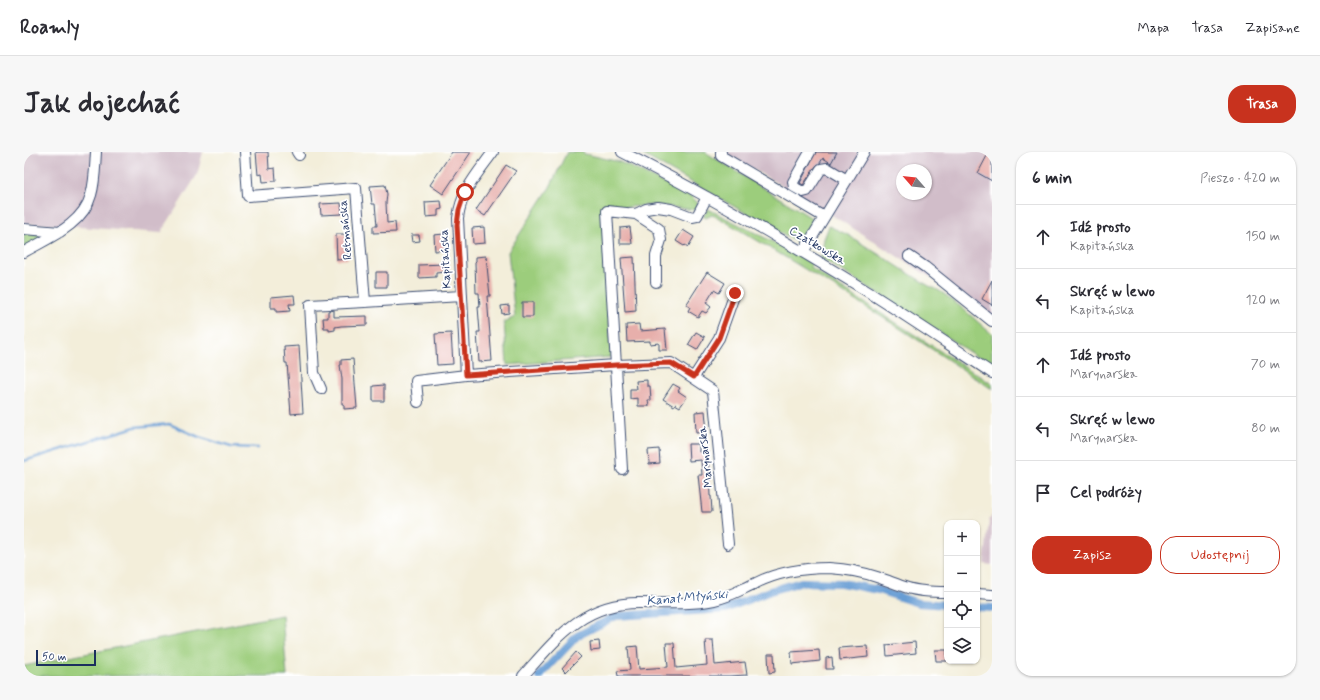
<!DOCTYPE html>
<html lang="pl">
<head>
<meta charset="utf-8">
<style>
	:root { --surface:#fff; --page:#f7f7f7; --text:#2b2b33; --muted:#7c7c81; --line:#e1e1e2; --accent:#c8321e }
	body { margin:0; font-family:Mynerve,sans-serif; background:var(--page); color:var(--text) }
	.controls { position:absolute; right:12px; bottom:12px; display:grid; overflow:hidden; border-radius:8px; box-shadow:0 1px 3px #0004 }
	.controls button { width:36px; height:36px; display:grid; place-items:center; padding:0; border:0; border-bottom:1px solid var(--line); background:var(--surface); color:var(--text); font:20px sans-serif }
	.compass { position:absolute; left:872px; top:12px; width:36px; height:36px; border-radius:50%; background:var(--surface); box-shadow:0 1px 3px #0004; rotate:298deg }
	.scale { position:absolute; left:12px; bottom:10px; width:60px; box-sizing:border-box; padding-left:4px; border:2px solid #1b2f5e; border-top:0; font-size:11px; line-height:14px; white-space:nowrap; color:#1b2f5e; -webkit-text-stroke:3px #fff; paint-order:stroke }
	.stop { position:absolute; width:12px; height:12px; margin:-9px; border:3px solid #c8321e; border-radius:50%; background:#fff }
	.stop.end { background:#c8321e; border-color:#fff; box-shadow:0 1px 4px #0008 }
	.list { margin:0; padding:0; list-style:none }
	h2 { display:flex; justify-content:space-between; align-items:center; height:52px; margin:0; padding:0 16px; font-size:17px }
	h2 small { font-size:13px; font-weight:400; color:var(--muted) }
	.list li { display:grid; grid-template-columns:26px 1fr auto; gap:12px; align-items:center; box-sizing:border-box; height:64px; padding:0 16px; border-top:1px solid var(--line) }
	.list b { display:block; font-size:15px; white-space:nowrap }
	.list p { margin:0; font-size:13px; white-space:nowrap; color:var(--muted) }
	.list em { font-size:13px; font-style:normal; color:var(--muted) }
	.actions { display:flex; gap:8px; padding:12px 16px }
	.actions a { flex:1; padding:9px 0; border:1px solid var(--accent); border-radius:16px; text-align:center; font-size:14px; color:var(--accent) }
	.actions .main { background:var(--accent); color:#fff }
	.icon { flex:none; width:22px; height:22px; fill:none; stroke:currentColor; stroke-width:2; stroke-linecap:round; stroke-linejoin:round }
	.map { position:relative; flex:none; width:968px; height:524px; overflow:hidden; border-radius:16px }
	header { display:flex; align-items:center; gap:24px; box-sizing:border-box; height:56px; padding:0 20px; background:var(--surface); border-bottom:1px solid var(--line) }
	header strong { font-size:19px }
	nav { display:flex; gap:22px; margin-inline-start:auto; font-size:14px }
	.intro { display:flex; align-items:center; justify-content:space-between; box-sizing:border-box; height:96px; padding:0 24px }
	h1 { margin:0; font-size:28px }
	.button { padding:10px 18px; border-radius:16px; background:var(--accent); color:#fff; font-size:14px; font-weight:700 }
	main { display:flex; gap:24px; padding:0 24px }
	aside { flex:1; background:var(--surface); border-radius:16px; box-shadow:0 1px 3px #0004 }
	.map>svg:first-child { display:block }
</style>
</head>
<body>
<header>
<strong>Roamly</strong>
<nav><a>Mapa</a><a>Trasa</a><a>Zapisane</a></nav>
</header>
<div class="intro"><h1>Jak dojechać</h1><a class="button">Trasa</a></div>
<main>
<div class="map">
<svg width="968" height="524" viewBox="0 0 968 524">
	<rect width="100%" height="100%" fill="#fff"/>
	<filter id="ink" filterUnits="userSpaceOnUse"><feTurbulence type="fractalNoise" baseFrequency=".025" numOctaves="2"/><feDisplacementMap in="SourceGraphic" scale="8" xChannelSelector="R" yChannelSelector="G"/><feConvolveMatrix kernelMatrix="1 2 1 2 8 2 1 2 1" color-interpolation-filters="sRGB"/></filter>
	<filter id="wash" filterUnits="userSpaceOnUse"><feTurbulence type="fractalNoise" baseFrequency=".012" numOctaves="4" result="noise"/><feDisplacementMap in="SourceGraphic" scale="16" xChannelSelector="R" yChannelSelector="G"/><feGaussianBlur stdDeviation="0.9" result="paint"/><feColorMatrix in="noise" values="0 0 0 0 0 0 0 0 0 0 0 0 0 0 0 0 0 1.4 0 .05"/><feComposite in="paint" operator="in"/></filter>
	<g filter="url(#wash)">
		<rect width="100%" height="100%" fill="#f3eeda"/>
		<path fill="#d1bdc9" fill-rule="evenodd" d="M 0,0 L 179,0 L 173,23 L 137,81 L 0,71 Z
			M 704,0 L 968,0 L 968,174 L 925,137 L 803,60 L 703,2 ZM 878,18 L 902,18 L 902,42 L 878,42 Z
			M 968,362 L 968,413 L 960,412 L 965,369 Z"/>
		<path fill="#9ccd7c" stroke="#5c7e6d" d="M 543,0 L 558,0 L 561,2 L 596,10 L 667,44 L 674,51 L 672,58 L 629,53 L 581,57 L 587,205 L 483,213 L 480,170 L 491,165 L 484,100 L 526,35 Z
			M 614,0 L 681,0 L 791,68 L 778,88 L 771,89 Z
			M 684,57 L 765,98 L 788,112 L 787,116 L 808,130 L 968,232 L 968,237 C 879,177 788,120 695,66 L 688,63 L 682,66 L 679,64 Z
			M 805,74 L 824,83 L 905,134 C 922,139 953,170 968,182 L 968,215 L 894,166 L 797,106 L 800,87 Z
			M 0,80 L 22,83 L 0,97 Z
			M 258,463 L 263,524 L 0,524 L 0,514 Z"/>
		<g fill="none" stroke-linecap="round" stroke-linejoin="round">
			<path stroke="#689dd4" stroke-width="2.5" d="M 0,309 L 111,275 L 145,272 L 175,285 L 207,295 L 234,296"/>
			<path stroke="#689dd4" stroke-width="8" d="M 953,455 L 968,456
				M 515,524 L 553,484 L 592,464 L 701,457 L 746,439 L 777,430 L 817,431 L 854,438 L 894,451 L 923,453"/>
		</g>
		<g id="blocks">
			<path fill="#e7afab" d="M 232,0 L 244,0 L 245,17 L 251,16 L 252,29 L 239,30 L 238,22 L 234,23 Z
				M 428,0 L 447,0 L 419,42 L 406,33 Z
				M 792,0 L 813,0 L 807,11 L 799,6 L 796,11 L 792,14 L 779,33 L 776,31 Z
				M 965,0 L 968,0 L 968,29 L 954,21 Z
				M 482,13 L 492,19 L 461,64 L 452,58 Z
				M 361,33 L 363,42 L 362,51 L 363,71 L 371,70 L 372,80 L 349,81 L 349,74 L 353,74 L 351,52 L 348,52 L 346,34 Z
				M 417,49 L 418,57 L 414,58 L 414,64 L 402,65 L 401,50 Z
				M 317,51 L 318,62 L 297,63 L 296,52 Z
				M 460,75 L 461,91 L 449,92 L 448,76 Z
				M 606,75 L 608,92 L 596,92 L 596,76 Z
				M 659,78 L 670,85 L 664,95 L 661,93 L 660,94 L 652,89 Z
				M 312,82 L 322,82 L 324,107 L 313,108 Z
				M 420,82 L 421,98 L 411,99 L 410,83 Z
				M 387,83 L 395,83 L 396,89 L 388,90 Z
				M 462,104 L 466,144 L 463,144 L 468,209 L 455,210 L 453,180 L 456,180 L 454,155 L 456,155 L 455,141 L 452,141 L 451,110 L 452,109 L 452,105 Z
				M 610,105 L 612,159 L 601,160 L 597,106 Z
				M 421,112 L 422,120 L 412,121 L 412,125 L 395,126 L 395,113 Z
				M 352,120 L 363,120 L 363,135 L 352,135 Z
				M 683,120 L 701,131 L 695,141 L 690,138 L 682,151 L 687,155 L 682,161 L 678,159 L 674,165 L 664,159 L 666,155 L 662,153 Z
				M 968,128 L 968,153 L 958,147 Z
				M 270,143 L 271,152 L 265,152 L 266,159 L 252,160 L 252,156 L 247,156 L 247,145 Z
				M 498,150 L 509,150 L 509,165 L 498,165 Z
				M 485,153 L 485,161 L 478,162 L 477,154 Z
				M 310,158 L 310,165 L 343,164 L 343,173 L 317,174 L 311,175 L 311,178 L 305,179 L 305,176 L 300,176 L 299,166 L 304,166 L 304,159 Z
				M 615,172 L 616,179 L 641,177 L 643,198 L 635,198 L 635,191 L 626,192 L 626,189 L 603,190 L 602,173 Z
				M 672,180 L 681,185 L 673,198 L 664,193 Z
				M 427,181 L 429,212 L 413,213 L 411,182 Z
				M 275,194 L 279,261 L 267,262 L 263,211 L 261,211 L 260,195 Z
				M 329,207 L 333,256 L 320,257 L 320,252 L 318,252 L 318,227 L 316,213 L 317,213 L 317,208 Z
				M 623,228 L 623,234 L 626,234 L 627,248 L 624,248 L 625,254 L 614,254 L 614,246 L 606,247 L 606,237 L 613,237 L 612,229 Z
				M 649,232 L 656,236 L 654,239 L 663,245 L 656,255 L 651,252 L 650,254 L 639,247 Z
				M 360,233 L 360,249 L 349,249 L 349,234 Z
				M 681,259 L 683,280 L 672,281 L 671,260 Z
				M 664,292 L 675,292 L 675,300 L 684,300 L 686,344 L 687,344 L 688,360 L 678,360 L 674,323 L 678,323 L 677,308 L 665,309 Z
				M 635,297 L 636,311 L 625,312 L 624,298 Z
				M 681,488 L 689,488 L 691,513 L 721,510 L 723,523 L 705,524 L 594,524 L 593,519 L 606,518 L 604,495 L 613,494 L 615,517 L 644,515 L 642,491 L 650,491 L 652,516 L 683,513 Z
				M 575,489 L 576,498 L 567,499 L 566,490 Z
				M 891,490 L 892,501 L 863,504 L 862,493 Z
				M 843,494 L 844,505 L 816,508 L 815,496 Z
				M 795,498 L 796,509 L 768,512 L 767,500 Z
				M 911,498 L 923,498 L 923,509 L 912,509 Z
				M 552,500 L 557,505 L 542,520 L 538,516 Z
				M 744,502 L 750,502 L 751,520 L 745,521 Z
				M 808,505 L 809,517 L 802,517 L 802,506 Z"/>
		</g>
	</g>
	<g filter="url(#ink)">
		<use href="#blocks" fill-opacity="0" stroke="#3b4c71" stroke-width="1"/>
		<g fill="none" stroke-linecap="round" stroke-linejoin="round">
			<defs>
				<path id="minor" d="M 221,0 L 224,44 L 332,36 L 341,150 L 437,144
					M 273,0 L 275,3
					M 598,0 C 683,43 765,91 846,141 C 887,167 927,194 968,221
					M 697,0 L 697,4 L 800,65
					M 786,0 L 769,30 L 770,35 L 779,40 L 783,39 L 797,17 L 803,16 L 823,28
					M 612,62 L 635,77 L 637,88 L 632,104 L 632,130
					M 0,77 L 36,80
					M 0,100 C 24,86 59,73 67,43 C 71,30 71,14 72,0
					M 779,100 L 840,0
					M 885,104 L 901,115 L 968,169
					M 442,223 L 434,66 C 437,39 454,21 469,0
					M 670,225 L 695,186 L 711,141
					M 297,237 L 290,221 L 286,153 L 341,150
					M 394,250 L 392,229 L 442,223 L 592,213 L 647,211 L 689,239 L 704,392
					M 598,317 L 583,59 L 612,62 L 622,57 L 634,55 L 647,57 L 668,65 L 673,64 L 683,45
					M 953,442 L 968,443
					M 499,524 C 533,486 559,451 615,451 C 640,451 665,453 690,448 C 705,445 718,437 732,431 C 754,420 781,416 805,416 C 823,417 839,420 856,426 C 865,429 874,433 884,436 C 896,440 910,440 923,440"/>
			</defs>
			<use href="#minor" stroke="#3b4c71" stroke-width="12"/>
			<use href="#minor" stroke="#fff" stroke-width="10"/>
		</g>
	</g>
	<g fill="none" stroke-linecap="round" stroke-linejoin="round" filter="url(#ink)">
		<path stroke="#c8321e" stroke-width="5" d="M 441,40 L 435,58 L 433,73 L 442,223 L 592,213 L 647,211 L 670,225 L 695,186 L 711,141"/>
	</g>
	<g text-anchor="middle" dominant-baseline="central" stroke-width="3.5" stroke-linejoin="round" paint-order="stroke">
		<g font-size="12" fill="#1b2f5e" stroke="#fff">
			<text transform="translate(322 78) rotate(-95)">Retmańska</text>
			<text transform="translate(793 94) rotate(31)">Czatkowska</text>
			<text transform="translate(422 107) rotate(-93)">Kapitańska</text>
			<text transform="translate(682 305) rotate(-96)">Marynarska</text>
		</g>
		<g font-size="13" font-style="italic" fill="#3a5b8d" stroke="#fff">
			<text transform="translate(663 446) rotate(-5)">Kanał Młyński</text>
		</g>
	</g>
</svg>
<div class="controls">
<button>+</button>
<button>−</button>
<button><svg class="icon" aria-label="locate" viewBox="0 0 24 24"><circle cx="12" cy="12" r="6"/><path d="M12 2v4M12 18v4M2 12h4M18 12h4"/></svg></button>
<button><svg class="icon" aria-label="layers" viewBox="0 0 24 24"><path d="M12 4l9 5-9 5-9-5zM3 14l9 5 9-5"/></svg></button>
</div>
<svg class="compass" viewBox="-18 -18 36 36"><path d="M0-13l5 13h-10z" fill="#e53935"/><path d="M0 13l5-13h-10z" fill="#7c7c81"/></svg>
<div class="scale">50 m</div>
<div class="stop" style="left:441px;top:40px"></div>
<div class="stop end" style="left:711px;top:141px"></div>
</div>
<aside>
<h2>6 min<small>Pieszo · 420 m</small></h2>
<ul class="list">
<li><svg class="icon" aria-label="ahead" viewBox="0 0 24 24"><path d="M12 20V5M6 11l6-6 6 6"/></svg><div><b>Idź prosto</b><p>Kapitańska</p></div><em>150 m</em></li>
<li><svg class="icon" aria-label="left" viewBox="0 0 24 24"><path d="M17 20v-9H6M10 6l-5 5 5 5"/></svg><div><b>Skręć w lewo</b><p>Kapitańska</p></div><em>120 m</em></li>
<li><svg class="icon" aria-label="ahead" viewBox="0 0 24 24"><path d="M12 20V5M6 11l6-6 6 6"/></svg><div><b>Idź prosto</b><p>Marynarska</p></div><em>70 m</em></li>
<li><svg class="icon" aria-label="left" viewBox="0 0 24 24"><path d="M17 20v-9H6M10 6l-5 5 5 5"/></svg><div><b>Skręć w lewo</b><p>Marynarska</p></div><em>80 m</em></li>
<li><svg class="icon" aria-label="arrive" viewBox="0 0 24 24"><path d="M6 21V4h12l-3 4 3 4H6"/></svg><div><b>Cel podróży</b></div></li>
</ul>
<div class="actions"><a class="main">Zapisz</a><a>Udostępnij</a></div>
</aside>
</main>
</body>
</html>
